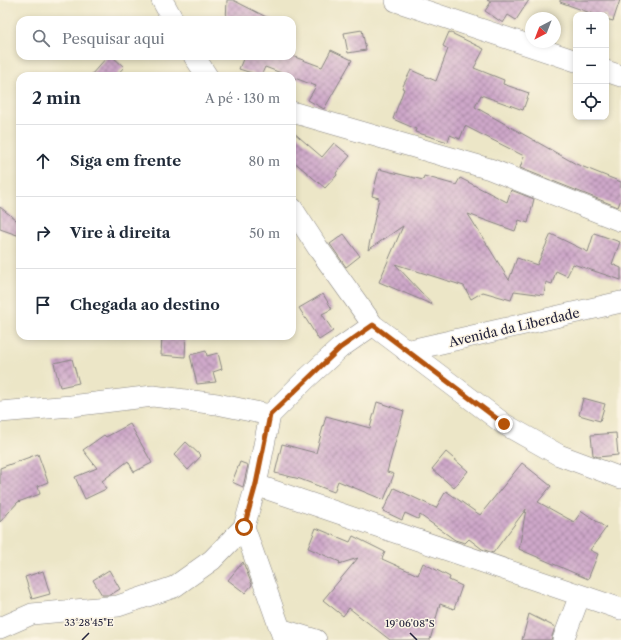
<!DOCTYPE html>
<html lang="pt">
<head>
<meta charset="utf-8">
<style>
	:root { --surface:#fff; --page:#f6f6f7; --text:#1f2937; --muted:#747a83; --line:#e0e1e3 }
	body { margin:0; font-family:"Libre Caslon Text",serif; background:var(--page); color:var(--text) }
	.controls { position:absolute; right:12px; top:12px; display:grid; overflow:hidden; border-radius:8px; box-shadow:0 2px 6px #0003 }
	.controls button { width:36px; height:36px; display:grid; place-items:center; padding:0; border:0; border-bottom:1px solid var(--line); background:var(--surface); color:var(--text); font:20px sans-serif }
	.compass { position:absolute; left:525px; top:12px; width:36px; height:36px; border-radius:50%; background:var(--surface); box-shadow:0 2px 6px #0003; rotate:222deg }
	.stop { position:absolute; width:12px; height:12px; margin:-9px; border:3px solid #b45309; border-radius:50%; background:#fff }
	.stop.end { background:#b45309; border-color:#fff; box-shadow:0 1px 4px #0008 }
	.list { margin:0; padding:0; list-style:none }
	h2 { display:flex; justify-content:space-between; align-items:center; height:52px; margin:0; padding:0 16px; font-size:17px }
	h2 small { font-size:13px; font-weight:400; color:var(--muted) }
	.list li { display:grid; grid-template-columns:26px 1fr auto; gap:12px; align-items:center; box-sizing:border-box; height:72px; padding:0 16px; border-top:1px solid var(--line) }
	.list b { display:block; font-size:15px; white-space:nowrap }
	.list em { font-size:13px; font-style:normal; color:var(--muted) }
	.icon { flex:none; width:22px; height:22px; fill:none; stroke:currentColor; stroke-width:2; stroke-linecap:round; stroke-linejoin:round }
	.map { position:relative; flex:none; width:621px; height:640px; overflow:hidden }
	.search { position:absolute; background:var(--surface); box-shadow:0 2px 6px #0003; left:16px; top:16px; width:280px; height:44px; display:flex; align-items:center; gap:10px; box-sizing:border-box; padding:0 14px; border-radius:12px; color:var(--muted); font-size:15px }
	.panel { position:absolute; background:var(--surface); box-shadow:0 2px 6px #0003; left:16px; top:72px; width:280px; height:268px; border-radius:12px }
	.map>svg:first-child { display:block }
</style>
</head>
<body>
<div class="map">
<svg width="621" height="640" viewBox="0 0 621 640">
	<defs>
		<pattern id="building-cross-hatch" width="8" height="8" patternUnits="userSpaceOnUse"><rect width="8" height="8" fill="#cea7c9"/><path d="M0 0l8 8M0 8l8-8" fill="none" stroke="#a788a4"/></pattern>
	</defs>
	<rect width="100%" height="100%" fill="#fcf5e5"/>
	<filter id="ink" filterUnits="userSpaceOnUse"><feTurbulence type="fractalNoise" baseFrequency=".025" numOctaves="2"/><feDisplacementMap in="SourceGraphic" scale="8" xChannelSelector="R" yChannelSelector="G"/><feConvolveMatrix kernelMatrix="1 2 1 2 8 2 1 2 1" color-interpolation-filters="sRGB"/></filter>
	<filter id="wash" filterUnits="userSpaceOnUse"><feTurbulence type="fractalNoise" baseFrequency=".012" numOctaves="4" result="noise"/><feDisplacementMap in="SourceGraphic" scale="16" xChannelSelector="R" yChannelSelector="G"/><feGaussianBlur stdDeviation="0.9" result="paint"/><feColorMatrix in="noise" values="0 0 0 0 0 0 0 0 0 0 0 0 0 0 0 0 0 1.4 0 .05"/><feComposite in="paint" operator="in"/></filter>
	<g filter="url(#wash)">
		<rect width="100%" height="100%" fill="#ece6c7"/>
		<g id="blocks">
			<path fill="url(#building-cross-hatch)" d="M 227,0 L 233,0 L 272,20 L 226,20 Z
				M 487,0 L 529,0 L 516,20 L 508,15 L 503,23 L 485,11 L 491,2 Z
				M 560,0 L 620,0 L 613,21 L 606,19 L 606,15 L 596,15 L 560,2 Z
				M 362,30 L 366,50 L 348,53 L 344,33 Z
				M 449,32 L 484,49 L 474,68 L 504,80 L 503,84 L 529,93 L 523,110 L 481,95 L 475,107 L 576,164 L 621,182 L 621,199 L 618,207 L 520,168 L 524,156 L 465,126 L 460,139 L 450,135 L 448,142 L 415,132 L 416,129 L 393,119 L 404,89 L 402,88 L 411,70 L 436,81 L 448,49 L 443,46 Z
				M 331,50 L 352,60 L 324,109 L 308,100 L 316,86 L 265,67 L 261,76 L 239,69 L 243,59 L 240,58 L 241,56 L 292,56 L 322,67 Z
				M 108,56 L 112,56 L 124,67 L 116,76 L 90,76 Z
				M 292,131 L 322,157 L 334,143 L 350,156 L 336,173 L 337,175 L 325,188 L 292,160 Z
				M 379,169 L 423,180 L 424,176 L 456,185 L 460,178 L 507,202 L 511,190 L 534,199 L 528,223 L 519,220 L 515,231 L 468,214 L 509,280 L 517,258 L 537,265 L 551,234 L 588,252 L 594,233 L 620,242 L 612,264 L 621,268 L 621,280 L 573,264 L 567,276 L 556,271 L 552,284 L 546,282 L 544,295 L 514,291 L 511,300 L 483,292 L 471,299 L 464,286 L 395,264 L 433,305 L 379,282 L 403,226 L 368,250 L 379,198 L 372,196 Z
				M 0,207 L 20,223 L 20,236 L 0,229 Z
				M 344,234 L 360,256 L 346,267 L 330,244 Z
				M 323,294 L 332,309 L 322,314 L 333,331 L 319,340 L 299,308 Z
				M 162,336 L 186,336 L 185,357 L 161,355 Z
				M 206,351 L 207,356 L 218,353 L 222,369 L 213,372 L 216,382 L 197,384 L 190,355 Z
				M 72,359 L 79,383 L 60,387 L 54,363 Z
				M 583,398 L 605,404 L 600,421 L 579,415 Z
				M 377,402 L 404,411 L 387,472 L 394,474 L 384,500 L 338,481 L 334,492 L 300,479 L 275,473 L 282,444 L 316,453 L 326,416 L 370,428 Z
				M 130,424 L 152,463 L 134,472 L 128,461 L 102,481 L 106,489 L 85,499 L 75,477 L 97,468 L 83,450 L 104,435 L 106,437 Z
				M 616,433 L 618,455 L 598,457 L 593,455 L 591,435 Z
				M 186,442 L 201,456 L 188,470 L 174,455 Z
				M 446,452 L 468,471 L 454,488 L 432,469 Z
				M 38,454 L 48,482 L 38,486 L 40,494 L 18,502 L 0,522 L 0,468 Z
				M 240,462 L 248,465 L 243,487 L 232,482 Z
				M 522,463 L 551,486 L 538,502 L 574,522 L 582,511 L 606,528 L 590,550 L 598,554 L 588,579 L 519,549 L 526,509 L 493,553 L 482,549 L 469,539 L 465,543 L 455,540 L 420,515 L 418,519 L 405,513 L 402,520 L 383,511 L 394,488 L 436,508 L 446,491 L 480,515 Z
				M 316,528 L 350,542 L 353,536 L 385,552 L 382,559 L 418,575 L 423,563 L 450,577 L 449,580 L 462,586 L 454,609 L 440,604 L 430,640 L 390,640 L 349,608 L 343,616 L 323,600 L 358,558 L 339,564 L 340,562 L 308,548 Z
				M 243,562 L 252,585 L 245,593 L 228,580 Z
				M 109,570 L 120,589 L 110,595 L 102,595 L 93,580 Z
				M 43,571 L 50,594 L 32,599 L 25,577 Z
				M 529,614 L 555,627 L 551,640 L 522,640 Z"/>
		</g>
	</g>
	<g filter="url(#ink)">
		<use href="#blocks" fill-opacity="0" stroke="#878481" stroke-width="1"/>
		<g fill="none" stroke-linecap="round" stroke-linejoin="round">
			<defs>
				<path id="minor" d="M 162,0 L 173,20
					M 396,1 L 576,61
					M 194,56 L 207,76
					M 606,71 L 621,76
					M 292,112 L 490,169 L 621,221
					M 292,208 L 318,248 L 373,325 L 504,424 L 559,455 L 621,478
					M 406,351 L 621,302
					M 0,412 L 71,406 L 153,396 L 217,404 L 270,415
					M 256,485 L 621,609
					M 244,527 L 284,640
					M 0,628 L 32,614 L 118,606 L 174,587 L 212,560 L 244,527 L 256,485 L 270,415 L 305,380 L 340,348 L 373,325
					M 280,629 L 316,640
					M 563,640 L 580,595"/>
			</defs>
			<use href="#minor" stroke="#878481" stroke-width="22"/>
			<use href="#minor" stroke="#fff" stroke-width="21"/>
		</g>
	</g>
	<g fill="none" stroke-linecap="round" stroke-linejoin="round" filter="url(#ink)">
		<path stroke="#b45309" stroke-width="5" d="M 244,527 L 256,484 L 270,415 L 340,348 L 373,325 L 504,424"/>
	</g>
	<path fill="none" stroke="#22223b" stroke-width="1.5" d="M 410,633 L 417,640M 82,640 L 89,633"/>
	<g text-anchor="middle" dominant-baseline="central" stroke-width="3" stroke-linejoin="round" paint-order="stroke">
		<g font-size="13" fill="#22223b" stroke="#fcf5e5">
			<text transform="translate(514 327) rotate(-13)">Avenida da Liberdade</text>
		</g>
	</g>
	<g font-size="10" text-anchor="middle" fill="#22223b" stroke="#fcf5e5" stroke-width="3" stroke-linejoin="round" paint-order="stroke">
		<text x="89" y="626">33°28'45"E</text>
		<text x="410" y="627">19°06'08"S</text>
	</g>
</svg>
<div class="controls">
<button>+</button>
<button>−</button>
<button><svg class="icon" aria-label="locate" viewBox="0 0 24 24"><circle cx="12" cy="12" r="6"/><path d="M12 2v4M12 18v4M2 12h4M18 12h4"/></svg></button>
</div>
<svg class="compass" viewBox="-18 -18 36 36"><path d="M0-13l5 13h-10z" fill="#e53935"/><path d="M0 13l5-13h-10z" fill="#747a83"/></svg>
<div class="stop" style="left:244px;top:527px"></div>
<div class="stop end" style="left:504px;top:424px"></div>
<div class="search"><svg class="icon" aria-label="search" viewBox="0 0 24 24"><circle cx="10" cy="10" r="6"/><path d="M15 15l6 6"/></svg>Pesquisar aqui</div>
<section class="panel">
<h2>2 min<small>A pé · 130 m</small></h2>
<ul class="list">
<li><svg class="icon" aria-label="ahead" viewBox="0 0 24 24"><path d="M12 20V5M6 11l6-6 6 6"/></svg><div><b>Siga em frente</b></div><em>80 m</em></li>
<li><svg class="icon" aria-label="right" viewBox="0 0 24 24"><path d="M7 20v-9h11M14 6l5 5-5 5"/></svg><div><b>Vire à direita</b></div><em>50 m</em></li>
<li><svg class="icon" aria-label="arrive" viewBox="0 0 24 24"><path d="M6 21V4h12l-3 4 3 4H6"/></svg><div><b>Chegada ao destino</b></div></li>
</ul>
</section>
</div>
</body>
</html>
